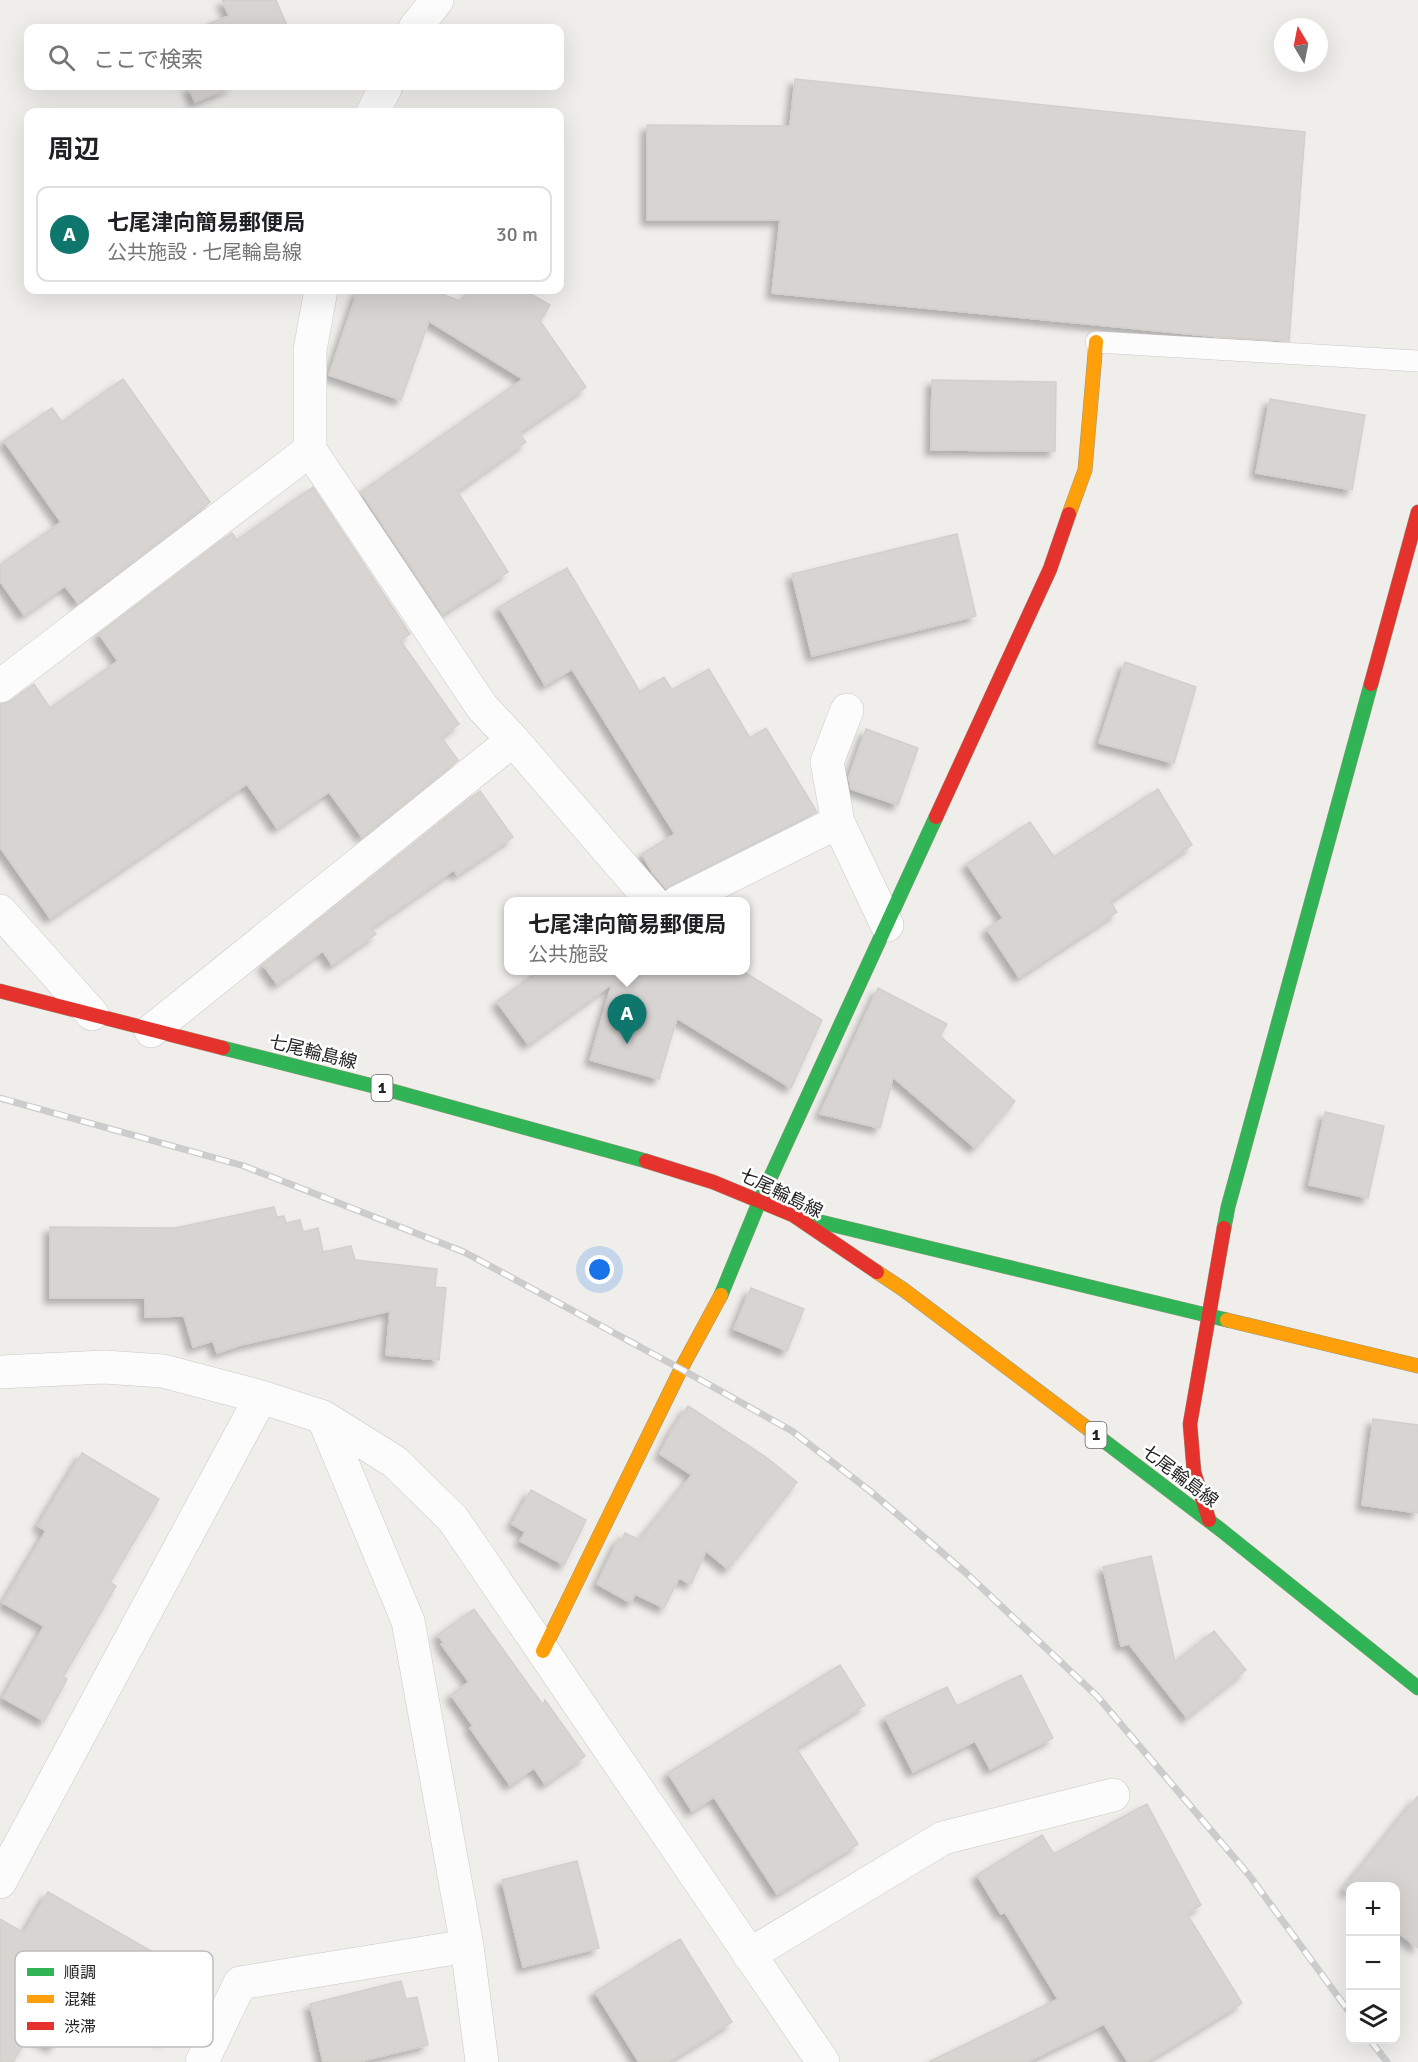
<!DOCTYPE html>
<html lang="ja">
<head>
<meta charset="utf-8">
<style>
	:root { --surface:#fff; --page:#f2f2f2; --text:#202124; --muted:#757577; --line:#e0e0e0; --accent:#0f766e }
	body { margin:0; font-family:Signika,"Noto Sans JP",sans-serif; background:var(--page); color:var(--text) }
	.controls { position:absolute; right:18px; bottom:18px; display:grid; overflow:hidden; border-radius:12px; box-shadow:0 6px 24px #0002 }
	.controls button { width:54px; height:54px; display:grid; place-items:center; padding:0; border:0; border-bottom:2px solid var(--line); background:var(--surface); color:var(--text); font:30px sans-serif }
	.compass { position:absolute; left:1274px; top:18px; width:54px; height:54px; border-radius:50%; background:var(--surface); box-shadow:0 6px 24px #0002; rotate:350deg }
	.you { position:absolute; left:600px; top:1270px; width:21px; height:21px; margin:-15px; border:4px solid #fff; border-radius:50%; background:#1a73e8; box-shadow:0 0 0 9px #1a73e833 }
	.badge { display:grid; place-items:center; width:39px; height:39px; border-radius:50%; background:var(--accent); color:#fff; font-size:20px; font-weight:700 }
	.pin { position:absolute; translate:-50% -50px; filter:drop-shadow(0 2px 3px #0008) }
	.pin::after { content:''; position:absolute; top:32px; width:21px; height:18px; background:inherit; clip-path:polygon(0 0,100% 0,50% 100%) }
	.popup { position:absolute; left:504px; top:897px; width:246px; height:78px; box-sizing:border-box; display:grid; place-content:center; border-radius:12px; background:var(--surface); filter:drop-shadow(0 2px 4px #0005); font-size:20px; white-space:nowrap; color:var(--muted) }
	.popup b { font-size:22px; color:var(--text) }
	.popup::after { content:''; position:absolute; left:50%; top:100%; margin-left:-12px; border:12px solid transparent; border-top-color:var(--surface) }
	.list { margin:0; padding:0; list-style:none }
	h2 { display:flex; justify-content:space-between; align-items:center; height:78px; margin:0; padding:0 24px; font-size:26px }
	h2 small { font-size:20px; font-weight:400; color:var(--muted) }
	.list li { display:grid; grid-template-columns:39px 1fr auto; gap:18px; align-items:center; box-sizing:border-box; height:96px; margin:0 12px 12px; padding:0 12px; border:2px solid var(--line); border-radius:12px }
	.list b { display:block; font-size:22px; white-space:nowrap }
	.list p { margin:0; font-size:20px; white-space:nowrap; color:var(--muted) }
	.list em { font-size:20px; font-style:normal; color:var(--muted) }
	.icon { flex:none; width:33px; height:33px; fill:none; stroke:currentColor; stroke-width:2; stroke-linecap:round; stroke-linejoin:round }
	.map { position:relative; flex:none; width:1418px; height:2062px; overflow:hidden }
	.search { position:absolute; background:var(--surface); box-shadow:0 6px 24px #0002; left:24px; top:24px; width:540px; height:66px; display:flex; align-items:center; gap:15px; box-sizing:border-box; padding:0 21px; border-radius:12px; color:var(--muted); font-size:22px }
	.panel { position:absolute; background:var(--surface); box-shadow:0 6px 24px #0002; left:24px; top:108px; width:540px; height:186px; border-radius:12px }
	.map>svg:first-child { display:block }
</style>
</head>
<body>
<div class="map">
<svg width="1418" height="2062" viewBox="0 0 1418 2062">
	<defs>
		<filter id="shadow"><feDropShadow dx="-5.5" dy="5.5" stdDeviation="3" flood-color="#0004"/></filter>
	</defs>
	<rect width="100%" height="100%" fill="#f0eeeb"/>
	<path fill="#d7d4d2" stroke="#d3d0cc" stroke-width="1.5" filter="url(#shadow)" d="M 222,0 L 276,0 L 288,28 L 197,28 L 229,16 Z
		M 795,79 L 1305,132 L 1289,341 L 1220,337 L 772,293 L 780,220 L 647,220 L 647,125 L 790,126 Z
		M 188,86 L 234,86 L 195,102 Z
		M 358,290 L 441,290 L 439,293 L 463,302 L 471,290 L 524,290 L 550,305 L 540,321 L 586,387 L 519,433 L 526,442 L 457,491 L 508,572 L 442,614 L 361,492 L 523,379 L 429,321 L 401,400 L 329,375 Z
		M 123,379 L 210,502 L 78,603 L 65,586 L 24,615 L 0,581 L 0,565 L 61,522 L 4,441 L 52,408 L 62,422 Z
		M 932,380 L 1056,382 L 1055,451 L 931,450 Z
		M 1270,399 L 1365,415 L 1352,490 L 1256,473 Z
		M 313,487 L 410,634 L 400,640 L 459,724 L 441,737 L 458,760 L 362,837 L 329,792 L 277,828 L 247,784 L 50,918 L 0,847 L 0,704 L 11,701 L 34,684 L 50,708 L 118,661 L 99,634 L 232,533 L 237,540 Z
		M 957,534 L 976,616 L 812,656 L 792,574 Z
		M 567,568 L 640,692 L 664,677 L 672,690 L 709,669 L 750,738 L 766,728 L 817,812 L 666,888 L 653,873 L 642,854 L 675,834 L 572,669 L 545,685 L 499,607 Z
		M 1125,662 L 1196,687 L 1174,763 L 1099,743 Z
		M 866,729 L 918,748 L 898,805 L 851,789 L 849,777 Z
		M 1158,789 L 1192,845 L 1110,901 L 1117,912 L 1019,977 L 987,929 L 1003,918 L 967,864 L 1030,822 L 1054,857 Z
		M 480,791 L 513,837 L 457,875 L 454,870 L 371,928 L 376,934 L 332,965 L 323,951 L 277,984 L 263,965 Z
		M 540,970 L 741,970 L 822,1020 L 791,1088 L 677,1018 L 659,1079 L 590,1060 L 612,984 L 528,1044 L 497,1002 Z
		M 878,988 L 947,1024 L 940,1036 L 1015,1101 L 975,1148 L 893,1077 L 880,1128 L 820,1114 Z
		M 1325,1112 L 1384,1126 L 1368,1198 L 1309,1185 Z
		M 274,1207 L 277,1217 L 284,1216 L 286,1223 L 300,1220 L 303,1232 L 318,1228 L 323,1252 L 351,1246 L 355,1260 L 437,1269 L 435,1287 L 446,1288 L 439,1360 L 386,1355 L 390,1311 L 241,1345 L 217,1353 L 213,1341 L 193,1347 L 184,1316 L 145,1317 L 145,1298 L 50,1298 L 50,1227 L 175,1228 Z
		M 751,1288 L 804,1309 L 787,1351 L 734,1329 Z
		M 688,1406 L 766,1457 L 797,1482 L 728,1569 L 706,1551 L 691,1584 L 679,1578 L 664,1608 L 635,1594 L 631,1603 L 597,1584 L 619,1538 L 622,1540 L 625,1533 L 640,1540 L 692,1475 L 660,1454 L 671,1432 Z
		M 1373,1419 L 1418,1425 L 1418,1513 L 1362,1505 Z
		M 82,1453 L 159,1499 L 110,1582 L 116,1586 L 63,1677 L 67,1679 L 44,1721 L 3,1698 L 44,1626 L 3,1603 L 46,1531 L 38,1526 Z
		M 531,1490 L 586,1520 L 564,1565 L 520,1541 L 525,1532 L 512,1524 Z
		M 1151,1556 L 1175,1662 L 1214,1631 L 1246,1670 L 1188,1716 L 1188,1719 L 1129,1644 L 1121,1646 L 1103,1567 Z
		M 474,1609 L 543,1705 L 545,1700 L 585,1756 L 545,1784 L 534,1768 L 510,1785 L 470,1728 L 473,1726 L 451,1695 L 469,1682 L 441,1644 L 444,1643 L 438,1635 Z
		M 840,1665 L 865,1705 L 796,1748 L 858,1844 L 777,1894 L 714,1797 L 692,1811 L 668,1773 Z
		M 1021,1675 L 1053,1738 L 990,1769 L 975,1741 L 913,1772 L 885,1717 L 947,1687 L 957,1706 Z
		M 1418,1796 L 1418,1948 L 1395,1930 L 1395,1887 L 1350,1887 L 1350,1894 L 1344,1889 Z
		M 1147,1804 L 1201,1905 L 1187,1914 L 1242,2003 L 1146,2062 L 1128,2062 L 1104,2024 L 1027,2062 L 929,2062 L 1058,1999 L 1005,1912 L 1001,1914 L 977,1875 L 1042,1835 L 1054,1854 Z
		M 577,1861 L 599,1948 L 523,1967 L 502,1880 Z
		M 48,1892 L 153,1952 L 148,1961 L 197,1989 L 164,2040 L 115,2013 L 110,2022 L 78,2003 L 53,2047 L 29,2034 L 13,2062 L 0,2062 L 0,1919 L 24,1933 Z
		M 680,1939 L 732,2022 L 668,2062 L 639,2062 L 595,1992 Z
		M 401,1981 L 406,1999 L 417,1997 L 428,2045 L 358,2062 L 323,2062 L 310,2004 Z"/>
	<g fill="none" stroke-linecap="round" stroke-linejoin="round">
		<defs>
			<path id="lane" d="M 1096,342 L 1418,361"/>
			<path id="street" d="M 415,28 L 437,0
				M 373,112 L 386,86
				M 310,450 L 310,350 L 321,290
				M 0,686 L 310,450 L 482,707 L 513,740 L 151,1031
				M 847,710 L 827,762 L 838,822 L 887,925
				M 513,740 L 653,902
				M 678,902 L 838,822
				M 0,911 L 92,1014
				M 0,1372 L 104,1367 L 163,1371 L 261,1397 L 323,1417 L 395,1462 L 453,1519 L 823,2062
				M 323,1417 L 408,1621 L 467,1946 L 482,2062
				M 0,1882 L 261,1397
				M 749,1955 L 943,1838 L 1113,1795
				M 202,2062 L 240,1983 L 467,1946"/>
			<path id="fast" d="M 223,1048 L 389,1090 L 646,1161
				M 796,1216 L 1227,1320
				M 1224,1228 L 1228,1207 L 1371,684
				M 721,1295 L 760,1200 L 936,817
				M 1091,1431 L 1221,1530 L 1418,1688"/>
			<path id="slow" d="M 1069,514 L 1085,470 L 1096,342
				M 877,1272 L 904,1290 L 1091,1431
				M 1227,1320 L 1418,1366
				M 543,1651 L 681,1369 L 721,1295"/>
			<path id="jam" d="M 1371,684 L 1418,512
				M 936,817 L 1050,569 L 1069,514
				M 0,991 L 223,1048
				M 646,1161 L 713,1182 L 793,1215 L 877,1272
				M 1209,1520 L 1194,1472 L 1190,1424 L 1224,1228"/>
		</defs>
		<use href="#lane" stroke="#c9c8c7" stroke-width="22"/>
		<use href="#street" stroke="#c9c8c7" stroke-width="34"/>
		<use href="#fast" stroke="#999a82" stroke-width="15"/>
		<use href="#slow" stroke="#999a82" stroke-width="15"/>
		<use href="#jam" stroke="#999a82" stroke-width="15"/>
		<use href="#lane" stroke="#fdfcfc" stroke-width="21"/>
		<use href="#street" stroke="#fdfcfc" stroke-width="33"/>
		<use href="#fast" stroke="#30b455" stroke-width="14"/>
		<use href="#slow" stroke="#ff9f0a" stroke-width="14"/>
		<use href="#jam" stroke="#e5322d" stroke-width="14"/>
		<defs>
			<path id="rail" d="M 0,1098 L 244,1166 L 464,1252 L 681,1369 L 792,1431 L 870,1491 L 966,1573 L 1097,1696 L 1249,1875 L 1350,2013
				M 1370,2040 L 1387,2062"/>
		</defs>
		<use href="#rail" stroke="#ccc" stroke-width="7"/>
		<use href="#rail" stroke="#fff" stroke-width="4.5" stroke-dasharray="14" stroke-linecap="butt"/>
	</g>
	<g text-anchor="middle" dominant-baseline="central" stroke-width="5" stroke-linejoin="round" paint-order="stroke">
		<g fill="#fff" stroke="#646464" stroke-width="1.5">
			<rect x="371.5" y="1075" width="21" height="26" rx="4.5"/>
			<rect x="1085.5" y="1422" width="21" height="26" rx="4.5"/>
		</g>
		<g font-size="16" font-weight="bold" fill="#222">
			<text x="382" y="1088">1</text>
			<text x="1096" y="1435">1</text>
		</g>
		<g font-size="18" fill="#222" stroke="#fff">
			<text transform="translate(313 1052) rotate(14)">七尾輪島線</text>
			<text transform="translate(781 1193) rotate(26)">七尾輪島線</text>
			<text transform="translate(1180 1476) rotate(37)">七尾輪島線</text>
		</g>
	</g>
	<rect x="15" y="1951" width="198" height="96" rx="9" fill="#fff" stroke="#bdbdbd" stroke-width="1.5"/>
	<rect x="27" y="1968" width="27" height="8" fill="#30b455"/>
	<rect x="27" y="1995" width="27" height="8" fill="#ff9f0a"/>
	<rect x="27" y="2022" width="27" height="8" fill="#e5322d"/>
	<g font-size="16" fill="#222">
		<text x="64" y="1978">順調</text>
		<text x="64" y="2005">混雑</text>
		<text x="64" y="2032">渋滞</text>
	</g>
</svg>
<div class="controls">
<button>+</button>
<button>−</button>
<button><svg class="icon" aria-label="layers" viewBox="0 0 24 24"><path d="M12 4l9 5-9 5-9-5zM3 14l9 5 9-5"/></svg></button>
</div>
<svg class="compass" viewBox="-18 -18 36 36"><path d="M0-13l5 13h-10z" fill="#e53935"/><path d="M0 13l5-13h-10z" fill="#757577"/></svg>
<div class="you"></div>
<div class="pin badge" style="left:627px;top:1044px">A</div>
<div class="popup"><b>七尾津向簡易郵便局</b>公共施設</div>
<div class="search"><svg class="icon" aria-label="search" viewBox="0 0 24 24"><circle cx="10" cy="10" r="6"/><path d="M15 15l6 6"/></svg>ここで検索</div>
<section class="panel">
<h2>周辺<small></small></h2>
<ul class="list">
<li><span class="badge">A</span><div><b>七尾津向簡易郵便局</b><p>公共施設 · 七尾輪島線</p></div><em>30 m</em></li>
</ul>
</section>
</div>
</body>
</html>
